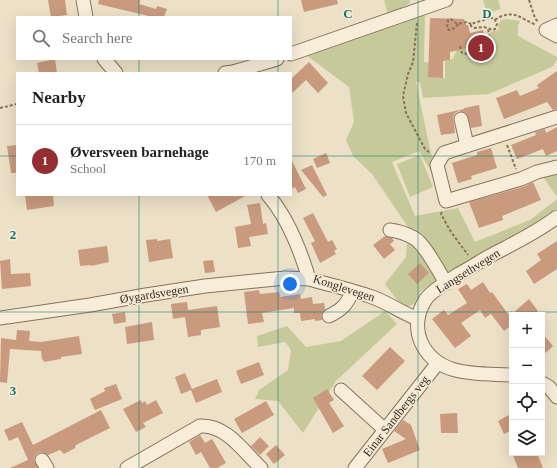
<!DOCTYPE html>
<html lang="en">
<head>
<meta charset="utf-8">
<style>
	:root { --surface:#fff; --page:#f2f2f2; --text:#222; --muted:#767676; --line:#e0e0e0; --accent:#932f33 }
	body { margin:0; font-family:Georgia,serif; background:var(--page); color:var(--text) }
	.controls { position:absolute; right:12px; bottom:12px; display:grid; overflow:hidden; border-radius:0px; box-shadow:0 4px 16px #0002 }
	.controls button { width:36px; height:36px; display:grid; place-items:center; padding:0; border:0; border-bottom:1px solid var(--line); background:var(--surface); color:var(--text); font:20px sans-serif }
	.you { position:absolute; left:290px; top:284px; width:14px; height:14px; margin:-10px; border:3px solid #fff; border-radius:50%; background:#1a73e8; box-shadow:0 0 0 6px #1a73e833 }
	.badge { display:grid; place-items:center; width:26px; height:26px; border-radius:50%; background:var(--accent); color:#fff; font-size:13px; font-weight:700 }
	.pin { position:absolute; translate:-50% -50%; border:2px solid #fff; box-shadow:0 1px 4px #0006 }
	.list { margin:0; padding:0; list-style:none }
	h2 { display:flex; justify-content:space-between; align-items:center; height:52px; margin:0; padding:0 16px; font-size:17px }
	h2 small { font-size:13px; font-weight:400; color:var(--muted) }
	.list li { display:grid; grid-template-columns:26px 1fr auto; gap:12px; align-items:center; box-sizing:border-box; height:72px; padding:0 16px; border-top:1px solid var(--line) }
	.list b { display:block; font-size:15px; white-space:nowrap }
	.list p { margin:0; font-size:13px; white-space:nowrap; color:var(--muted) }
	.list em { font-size:13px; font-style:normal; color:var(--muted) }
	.icon { flex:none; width:22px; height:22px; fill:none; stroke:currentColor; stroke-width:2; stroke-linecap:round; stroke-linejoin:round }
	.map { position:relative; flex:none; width:557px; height:468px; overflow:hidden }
	.search { position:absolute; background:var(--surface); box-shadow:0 4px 16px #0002; left:16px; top:16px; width:276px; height:44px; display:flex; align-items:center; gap:10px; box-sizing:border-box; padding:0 14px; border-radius:0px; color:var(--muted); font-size:15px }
	.panel { position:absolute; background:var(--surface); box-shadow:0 4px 16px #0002; left:16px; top:72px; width:276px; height:124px; border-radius:0px }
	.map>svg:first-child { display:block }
</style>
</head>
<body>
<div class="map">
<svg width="557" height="468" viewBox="0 0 557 468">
	<rect width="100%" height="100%" fill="#ece0c6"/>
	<path fill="#c6ca9a" d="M 384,0 L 410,0 L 410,3 L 388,15 Z
		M 483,0 L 498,0 L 501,9 L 487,13 Z
		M 425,10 L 424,62 L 430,63 L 430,77 L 445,78 L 445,61 L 453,59 L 456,51 L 462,43 L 464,49 L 479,46 L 480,49 L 488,47 L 492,40 L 490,32 L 499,30 L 498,25 L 501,20 L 507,19 L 520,21 L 518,26 L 518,36 L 557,57 L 557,60 L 552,67 L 489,94 L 423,98 L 420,82 L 416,82 L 430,149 L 436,171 L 434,177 L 419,151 L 392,162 L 415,216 L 458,208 L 475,242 L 530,220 L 557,199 L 557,208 L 522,232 L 449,272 L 421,291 L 414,304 L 407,307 L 397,300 L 385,284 L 406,257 L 408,227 L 372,174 L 353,156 L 346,140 L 354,122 L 349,87 L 306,55 L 339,45 Z
		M 420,155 L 433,187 L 410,197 L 397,164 Z
		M 557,171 L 557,197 L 541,174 Z
		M 385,311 L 397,324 L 336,381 L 303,433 L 278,401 L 255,399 L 259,390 L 288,370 L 291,350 L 285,342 L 258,347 L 257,336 L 287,326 L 306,347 L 341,341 Z"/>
	<path fill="#c99a7e" d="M 48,0 L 65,0 L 67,15 L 51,17 Z
		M 99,0 L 140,0 L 139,4 L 156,9 L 157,6 L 167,9 L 164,17 L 153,17 L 98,4 Z
		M 301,0 L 337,0 L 338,4 L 304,12 Z
		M 430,18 L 464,19 L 466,25 L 468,25 L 470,33 L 483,30 L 486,43 L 473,47 L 473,45 L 468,47 L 468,48 L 450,52 L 450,60 L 443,61 L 443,78 L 428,77 Z
		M 55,59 L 57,73 L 39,73 L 37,63 Z
		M 309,62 L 328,83 L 318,93 L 306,80 L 291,94 L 291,79 Z
		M 557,71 L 557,109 L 553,110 L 547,102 L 504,119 L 496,98 L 517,90 L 520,96 L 539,88 L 537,85 Z
		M 479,105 L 482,126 L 471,128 L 467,114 L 464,112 L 459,111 L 455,113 L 453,117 L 455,133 L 441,135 L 437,115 L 464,109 L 464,108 Z
		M 557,127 L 557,151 L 546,156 L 543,149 L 517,159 L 511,145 L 536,135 L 535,132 L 545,129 L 546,133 Z
		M 17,145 L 17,173 L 11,173 L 7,146 Z
		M 491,148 L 497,168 L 471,176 L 472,179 L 458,183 L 452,163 L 477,155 L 477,152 Z
		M 326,153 L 330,163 L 317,168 L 313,159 Z
		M 291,159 L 306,189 L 298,193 L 295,187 L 291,189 Z
		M 312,165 L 327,195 L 323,197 L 301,170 Z
		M 533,182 L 541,200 L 502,216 L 503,220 L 479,228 L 469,202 L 523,187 Z
		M 25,195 L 53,195 L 54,206 L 27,210 Z
		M 207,195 L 247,195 L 216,212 Z
		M 260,203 L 263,224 L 266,223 L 268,234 L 249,237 L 251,246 L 238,248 L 235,227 L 251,224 L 247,205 Z
		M 313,213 L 328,242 L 332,240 L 337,249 L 334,251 L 336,254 L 320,263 L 311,243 L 315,241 L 303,218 Z
		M 385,236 L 392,238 L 394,241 L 390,244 L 395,250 L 384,259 L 373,245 Z
		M 157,239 L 157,241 L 170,239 L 173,258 L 149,262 L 146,240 Z
		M 557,241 L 557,269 L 534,284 L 526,271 L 541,260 L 537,254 Z
		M 107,246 L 109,262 L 91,266 L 91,265 L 80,266 L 78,250 Z
		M 10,259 L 11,274 L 30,273 L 31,286 L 2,289 L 0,261 Z
		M 213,260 L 215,272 L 205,273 L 203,261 Z
		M 420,263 L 429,273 L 417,284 L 408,274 Z
		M 483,282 L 490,293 L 492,292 L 508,314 L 512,311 L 512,314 L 529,299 L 538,311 L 533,315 L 512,315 L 512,325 L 504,331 L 491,314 L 485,318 L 480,310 L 461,323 L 471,336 L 455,348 L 432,319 L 444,310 L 448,315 L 467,303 L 458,289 L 467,284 L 471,290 Z
		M 259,290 L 260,294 L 279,292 L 280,297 L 300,294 L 301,299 L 312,297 L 313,304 L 324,303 L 325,309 L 321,315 L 322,320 L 315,321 L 315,319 L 301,321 L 300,313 L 294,313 L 294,308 L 262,313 L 264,322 L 248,324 L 244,292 Z
		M 187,302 L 188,310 L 217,306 L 220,327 L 201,330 L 201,335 L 188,337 L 185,317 L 173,319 L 171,304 Z
		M 125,312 L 126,322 L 114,324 L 112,314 Z
		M 152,322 L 154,340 L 127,344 L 125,327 Z
		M 17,330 L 30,331 L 29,341 L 41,342 L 79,336 L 82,354 L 61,357 L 61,359 L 44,362 L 43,359 L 42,360 L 41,351 L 10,349 L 7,383 L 0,382 L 1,338 L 16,340 Z
		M 542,333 L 553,346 L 542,356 Z
		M 390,347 L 405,361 L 377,390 L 362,376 Z
		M 259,362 L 264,375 L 241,384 L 236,371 Z
		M 185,373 L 192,389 L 217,379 L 222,392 L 196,403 L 191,390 L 181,394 L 175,377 Z
		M 116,384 L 122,399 L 95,410 L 90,399 L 105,391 L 104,388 Z
		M 327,389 L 334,400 L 329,403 L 344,426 L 333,433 L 313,398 Z
		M 141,400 L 142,403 L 145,401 L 147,405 L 156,400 L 163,413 L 143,423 L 146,427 L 136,432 L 123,409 Z
		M 266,401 L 274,415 L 242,433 L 234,419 Z
		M 101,410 L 110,428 L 76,445 L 75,448 L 64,454 L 60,450 L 48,455 L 42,452 L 38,453 L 35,456 L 34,460 L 38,468 L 10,468 L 28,460 L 18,437 L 9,441 L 4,430 L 22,422 L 33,445 Z
		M 457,413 L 458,433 L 441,433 L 440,414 Z
		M 512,413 L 512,430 L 504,434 L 498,421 Z
		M 403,420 L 411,425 L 420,450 L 388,463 L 382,449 L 406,439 L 394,431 Z
		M 200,435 L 205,443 L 212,439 L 226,463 L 217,468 L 210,468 L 201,452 L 196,455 L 189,442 Z
		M 260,437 L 269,446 L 260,455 L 251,446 Z
		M 276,445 L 285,455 L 274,464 L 266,454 Z
		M 512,453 L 537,453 L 543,468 L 518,468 Z"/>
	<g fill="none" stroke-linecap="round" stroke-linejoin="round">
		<defs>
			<path id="minor" d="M 83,0 L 86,17
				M 557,25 L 546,30 L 557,36
				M 291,54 L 446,0
				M 104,59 L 116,73
				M 225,73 L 233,72 L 277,59
				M 557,117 L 444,153 L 437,165 L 446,201 L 521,179 L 537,172 L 557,167
				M 461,119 L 467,145
				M 268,195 C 288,218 300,249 309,279 C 330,285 352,290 372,297 C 389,303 402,313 418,319
				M 390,230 C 398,231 407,234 414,238 C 425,244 439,272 446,283
				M 329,316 C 343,309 346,305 353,291
				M 0,318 L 90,305 L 146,295 L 205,286 L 285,278 L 309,279
				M 512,375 C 479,373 437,378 421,342 C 415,328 417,312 426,299 C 430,292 450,280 457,275 C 467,270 476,264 486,258 C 510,245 535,234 557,217
				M 542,383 L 549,387 L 557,397
				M 341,390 L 385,430
				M 42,460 L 47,468
				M 127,468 L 200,426 C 226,424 244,452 261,468
				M 355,468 L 437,364"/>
		</defs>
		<use href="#minor" stroke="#87725d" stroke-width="15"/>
		<path stroke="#87725d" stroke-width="2" stroke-dasharray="3 2" stroke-linecap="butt" d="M 529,0 L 535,18 L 538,22
			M 490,18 L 494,18 L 497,24 L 495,29 L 493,30 L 484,27 L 475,28 L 471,26 L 471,24 Z
			M 495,20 C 512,8 520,18 536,25
			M 417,23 L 413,62 L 408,74 L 403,96 L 406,113 L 425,149 L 430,153
			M 458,24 C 456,28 453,29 449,30 L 447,28 L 448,20 L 451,19 L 457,24 L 467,22 L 471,24
			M 460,46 L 462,53 C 471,55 480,56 489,52 L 491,43 L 488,29
			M 0,108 L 17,104
			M 507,145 L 516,169
			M 442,212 L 441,214 L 451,232 L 468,255"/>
		<use href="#minor" stroke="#f7edd9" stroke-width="13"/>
	</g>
	<path fill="none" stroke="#0f766e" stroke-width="1" stroke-opacity="0.55" d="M 139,0 L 139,17M 278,0 L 278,17M 418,0 L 418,468M 139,59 L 139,73M 278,59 L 278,73M 0,156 L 17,156M 291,156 L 557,156M 139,195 L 139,468M 278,195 L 278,468M 0,312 L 557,312"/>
	<g text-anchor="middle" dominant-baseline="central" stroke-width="3.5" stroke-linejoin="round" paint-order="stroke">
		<g font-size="12" fill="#382b20" stroke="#f4ead5">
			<text transform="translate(468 271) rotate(-32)">Langsethvegen</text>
			<text transform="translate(344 288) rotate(18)">Konglevegen</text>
			<text transform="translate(154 294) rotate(-9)">Øygardsvegen</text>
			<text transform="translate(396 416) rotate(-52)">Einar Sandbergs veg</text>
		</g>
	</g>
	<g font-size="13" text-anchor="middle" font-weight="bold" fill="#0f766e" stroke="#f4ead5" stroke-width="3.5" stroke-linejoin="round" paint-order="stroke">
		<text x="348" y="18">C</text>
		<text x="487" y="18">D</text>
		<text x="13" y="239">2</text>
		<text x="13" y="395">3</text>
	</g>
</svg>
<div class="controls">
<button>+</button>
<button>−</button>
<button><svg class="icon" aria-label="locate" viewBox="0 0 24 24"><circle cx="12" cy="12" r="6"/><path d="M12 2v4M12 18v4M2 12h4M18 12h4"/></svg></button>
<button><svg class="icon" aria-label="layers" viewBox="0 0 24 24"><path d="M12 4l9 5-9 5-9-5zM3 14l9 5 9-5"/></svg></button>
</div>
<div class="you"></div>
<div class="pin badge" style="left:481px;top:48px">1</div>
<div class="search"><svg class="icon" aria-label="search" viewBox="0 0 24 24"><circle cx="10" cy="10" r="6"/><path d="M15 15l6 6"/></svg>Search here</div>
<section class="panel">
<h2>Nearby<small></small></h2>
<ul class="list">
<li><span class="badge">1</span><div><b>Øversveen barnehage</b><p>School</p></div><em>170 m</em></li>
</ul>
</section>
</div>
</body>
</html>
